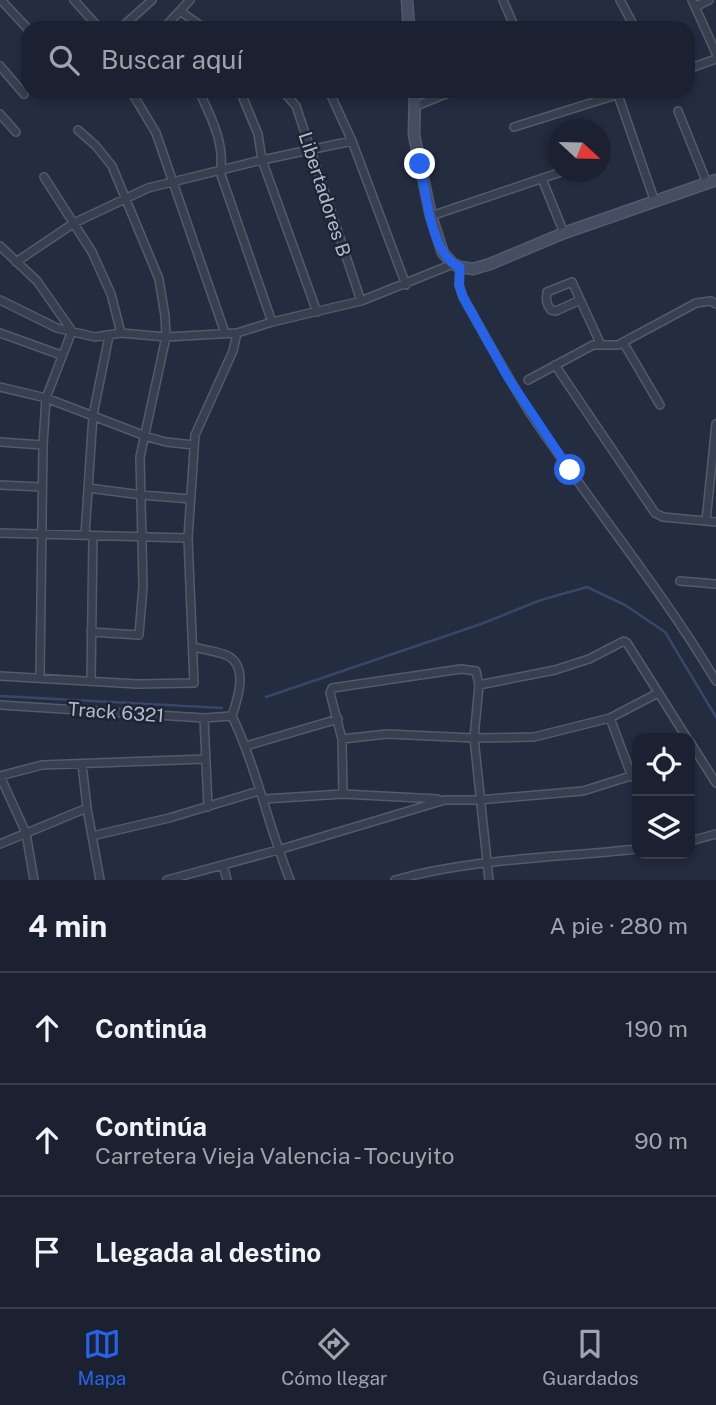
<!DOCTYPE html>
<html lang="es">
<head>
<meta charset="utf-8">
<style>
	:root { --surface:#1b2130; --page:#282e3c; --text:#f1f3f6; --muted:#a0a3ab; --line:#393e4c; --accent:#2563eb }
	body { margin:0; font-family:"Public Sans",sans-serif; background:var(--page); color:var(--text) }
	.controls { position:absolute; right:21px; bottom:21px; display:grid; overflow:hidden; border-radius:14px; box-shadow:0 4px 10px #0003 }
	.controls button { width:63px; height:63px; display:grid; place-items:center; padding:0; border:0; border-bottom:2px solid var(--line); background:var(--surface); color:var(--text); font:35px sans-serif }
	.compass { position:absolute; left:548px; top:119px; width:63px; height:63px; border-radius:50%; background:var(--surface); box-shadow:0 4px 10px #0003; rotate:112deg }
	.stop { position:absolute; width:21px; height:21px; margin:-16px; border:5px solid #2563eb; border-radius:50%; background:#fff }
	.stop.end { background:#2563eb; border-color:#fff; box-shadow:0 2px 7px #0008 }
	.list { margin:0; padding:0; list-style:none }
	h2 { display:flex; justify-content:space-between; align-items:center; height:91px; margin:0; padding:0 28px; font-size:30px }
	h2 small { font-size:23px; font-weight:400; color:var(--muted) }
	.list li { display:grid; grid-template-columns:46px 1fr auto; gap:21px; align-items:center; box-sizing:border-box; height:112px; padding:0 28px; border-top:2px solid var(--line) }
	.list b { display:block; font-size:26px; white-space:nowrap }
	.list p { margin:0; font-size:23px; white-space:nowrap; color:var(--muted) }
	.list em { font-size:23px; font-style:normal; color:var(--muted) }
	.icon { flex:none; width:38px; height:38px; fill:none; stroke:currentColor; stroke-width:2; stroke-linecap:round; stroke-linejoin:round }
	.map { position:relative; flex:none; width:716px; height:880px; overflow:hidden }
	.search { position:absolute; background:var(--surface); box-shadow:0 4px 10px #0003; left:21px; right:21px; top:21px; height:77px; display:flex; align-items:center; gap:18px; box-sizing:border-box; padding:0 24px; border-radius:21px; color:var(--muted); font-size:26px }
	.sheet { height:427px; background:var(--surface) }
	nav { display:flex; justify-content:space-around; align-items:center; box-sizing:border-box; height:98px; border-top:2px solid var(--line); background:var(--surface); font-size:19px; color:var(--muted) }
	nav a { display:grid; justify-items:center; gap:4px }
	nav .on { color:var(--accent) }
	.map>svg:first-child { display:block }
</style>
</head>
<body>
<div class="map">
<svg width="716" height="880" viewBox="0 0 716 880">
	<rect width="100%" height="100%" fill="#242c40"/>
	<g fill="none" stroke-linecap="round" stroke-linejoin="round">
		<path stroke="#384769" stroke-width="2.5" d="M 0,696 L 222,708
			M 266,697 L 481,624 L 541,600 L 587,587 L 625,605 L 665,632 L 716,717"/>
		<defs>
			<path id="street" d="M 1,0 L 28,29
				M 74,0 L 99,28
				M 503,0 L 515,28
				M 620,0 L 635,28
				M 692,0 L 716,53
				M 695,7 L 709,0
				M 180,11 L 204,28
				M 121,28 L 152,0
				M 164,28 L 190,0
				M 0,66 L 24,94
				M 688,69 L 716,59
				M 131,91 L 156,133 L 225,333
				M 199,91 C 210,115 226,145 220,172 L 272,322
				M 283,91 L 296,106 L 361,301
				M 329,91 L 352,141 L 406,285
				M 618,95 L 655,202
				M 243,98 L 258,134 L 262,160 L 317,312
				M 416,106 L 453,91
				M 678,111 L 707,183
				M 0,114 L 16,132
				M 514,127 L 629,91
				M 78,130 L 96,146 L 112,166 L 159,279 L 165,316 L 166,337 L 140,457 L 143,586 L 139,635 L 91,632
				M 44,177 L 92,252 L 111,294 L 121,333
				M 542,179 L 564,233
				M 431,216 L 561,172
				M 0,246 L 37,281 L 72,331 L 46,398 L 43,445 L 40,677
				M 16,262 L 74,223 L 148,188 L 262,160 L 352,141
				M 460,267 L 459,285 L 463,297 C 485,336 506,375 530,413 C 590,503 660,587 716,681
				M 0,300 L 57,328 L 95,337 L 121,333 L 166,337 L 237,333 L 272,322 L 361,301 L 453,264
				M 580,300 L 556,311 L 551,310 C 546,304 546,300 547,292 L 572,282 L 601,345
				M 0,333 L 61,355
				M 623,342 L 660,405
				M 555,365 L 655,513 L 663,517 L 716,522
				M 528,380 L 593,345 L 618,345 L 696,303 L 711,301 L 716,304
				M 0,387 L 46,398 L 148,437 L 166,442 L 194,445
				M 0,442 L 43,445
				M 0,485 L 42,487
				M 88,488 L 142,495 L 191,499
				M 706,521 L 716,424
				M 0,533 L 188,538
				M 85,535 L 93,415 L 109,336
				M 680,581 L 716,584
				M 194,647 C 204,650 216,651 226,655 C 249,665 238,698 232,716 C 257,769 268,825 290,880
				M 0,676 L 137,684 L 194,683 L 188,538 L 195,435 L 233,351 L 237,333
				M 91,680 L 93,537
				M 479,685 L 555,670 L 589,659 L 624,641 L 627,643 L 687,738
				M 0,705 L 204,718 L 232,716
				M 204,718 L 208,807
				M 610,718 L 632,777
				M 342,739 L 387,734 L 474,738 L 534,737 L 610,718 L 658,693
				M 690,742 L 716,783
				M 246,746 L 338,719
				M 82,764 L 87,808 L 100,880
				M 0,776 L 42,765 L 205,759
				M 0,776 L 26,833 L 34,880
				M 343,794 L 342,739 L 330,693 L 332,688 L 461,669 L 476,671 L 479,685 L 474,738 L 489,880
				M 264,799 L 343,794 L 438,799
				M 92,836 L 169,818 L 259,791
				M 690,841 L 716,834
				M 0,844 L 87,808
				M 223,865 L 227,880
				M 167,880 L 278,850 L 445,800 L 479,800 L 583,791 L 637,774
				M 395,880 C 474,858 556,858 637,849"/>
			<path id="secondary" d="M 407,0 L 409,28
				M 415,91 L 414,135 L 431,216 L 443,253 L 453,264 L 460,267 L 473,269 L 490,264 L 564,233 L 716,180"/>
		</defs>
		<use href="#street" stroke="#535a6a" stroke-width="10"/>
		<use href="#secondary" stroke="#535a6a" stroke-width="13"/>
		<use href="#street" stroke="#383f4f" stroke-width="7"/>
		<use href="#secondary" stroke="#464d62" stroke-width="10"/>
	</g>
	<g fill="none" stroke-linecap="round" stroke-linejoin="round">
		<path stroke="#2563eb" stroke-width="9" d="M 420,164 C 426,192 431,257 460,267 L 459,285 L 463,297 L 507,376 L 570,470"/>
	</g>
	<g text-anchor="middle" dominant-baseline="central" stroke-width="5" stroke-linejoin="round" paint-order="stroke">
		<g font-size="19" fill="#b4baca" stroke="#1d2434">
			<text transform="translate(325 194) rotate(72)">Libertadores B</text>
			<text transform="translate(116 712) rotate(4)">Track 6321</text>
		</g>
	</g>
</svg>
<div class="controls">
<button><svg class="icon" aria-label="locate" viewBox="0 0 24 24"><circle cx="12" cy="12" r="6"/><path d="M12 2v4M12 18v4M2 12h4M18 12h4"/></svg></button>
<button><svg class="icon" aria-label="layers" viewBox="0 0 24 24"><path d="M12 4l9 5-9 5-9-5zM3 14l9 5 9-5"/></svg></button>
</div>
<svg class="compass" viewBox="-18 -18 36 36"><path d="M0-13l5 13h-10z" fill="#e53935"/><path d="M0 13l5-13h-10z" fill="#a0a3ab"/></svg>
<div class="stop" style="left:570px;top:470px"></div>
<div class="stop end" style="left:420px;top:164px"></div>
<div class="search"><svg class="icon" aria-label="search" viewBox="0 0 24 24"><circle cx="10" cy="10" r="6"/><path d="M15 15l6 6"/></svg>Buscar aquí</div>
</div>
<section class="sheet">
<h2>4 min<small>A pie · 280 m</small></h2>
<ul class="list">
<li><svg class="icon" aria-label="ahead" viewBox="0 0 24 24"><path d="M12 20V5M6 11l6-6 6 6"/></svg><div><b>Continúa</b></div><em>190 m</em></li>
<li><svg class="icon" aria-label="ahead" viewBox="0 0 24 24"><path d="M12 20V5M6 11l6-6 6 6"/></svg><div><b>Continúa</b><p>Carretera Vieja Valencia - Tocuyito</p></div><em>90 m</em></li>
<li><svg class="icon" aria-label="arrive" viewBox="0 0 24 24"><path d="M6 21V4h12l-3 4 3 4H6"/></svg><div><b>Llegada al destino</b></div></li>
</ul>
</section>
<nav>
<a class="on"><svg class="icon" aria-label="map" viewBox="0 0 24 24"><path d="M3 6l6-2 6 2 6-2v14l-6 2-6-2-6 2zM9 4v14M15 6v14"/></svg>Mapa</a>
<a><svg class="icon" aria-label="directions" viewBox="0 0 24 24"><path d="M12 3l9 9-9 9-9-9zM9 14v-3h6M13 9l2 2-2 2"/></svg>Cómo llegar</a>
<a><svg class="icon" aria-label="saved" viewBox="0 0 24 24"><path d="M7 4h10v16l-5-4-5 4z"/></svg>Guardados</a>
</nav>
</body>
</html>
